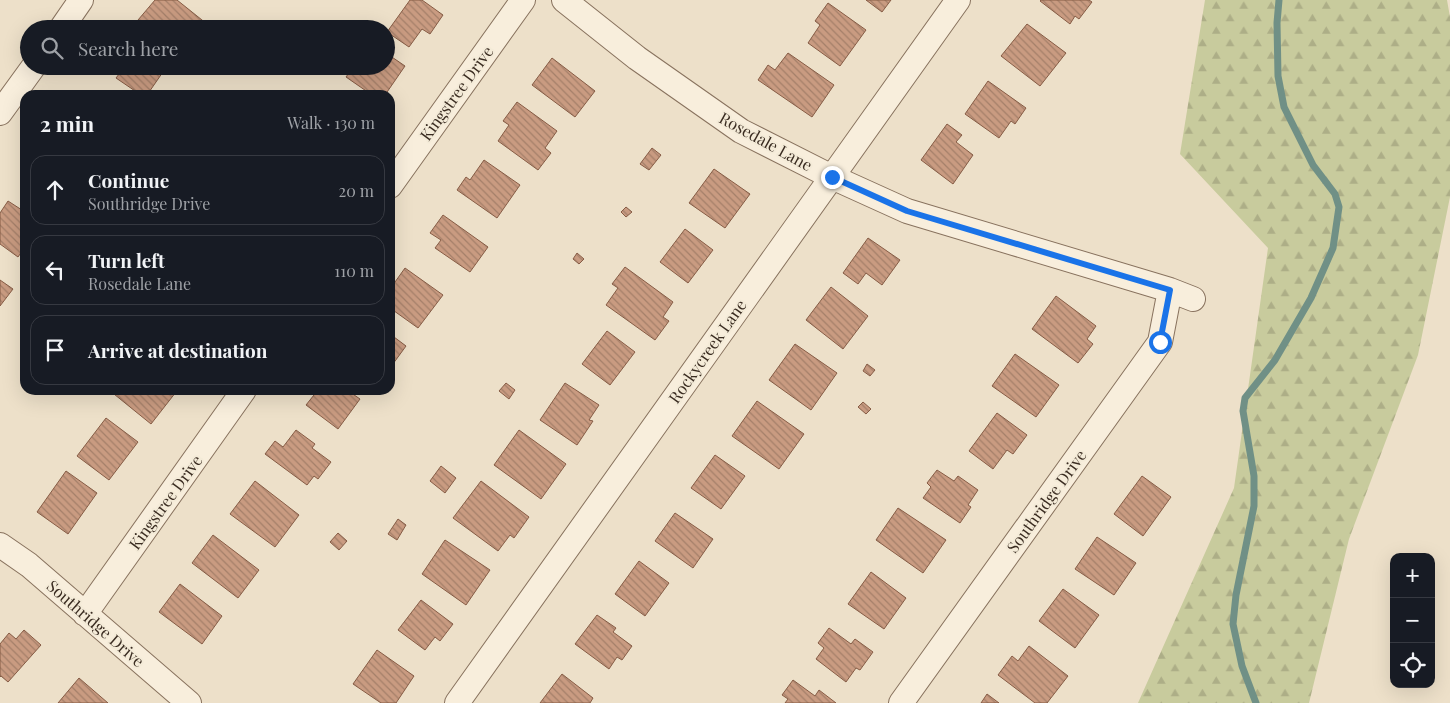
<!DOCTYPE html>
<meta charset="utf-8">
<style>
body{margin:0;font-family:"Playfair Display",serif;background:#242831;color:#f1f3f6}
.controls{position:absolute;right:15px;bottom:15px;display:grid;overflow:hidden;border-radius:10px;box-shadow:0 5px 20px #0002}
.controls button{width:45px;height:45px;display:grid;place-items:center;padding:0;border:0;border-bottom:1px solid #363941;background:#171b24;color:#f1f3f6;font:25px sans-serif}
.stop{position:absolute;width:15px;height:15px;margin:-11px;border:4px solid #1a73e8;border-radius:50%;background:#fff}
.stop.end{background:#1a73e8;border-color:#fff;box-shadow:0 1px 5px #0008}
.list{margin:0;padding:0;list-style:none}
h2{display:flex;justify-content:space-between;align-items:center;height:65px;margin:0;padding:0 20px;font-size:21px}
h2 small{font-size:16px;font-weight:400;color:#9ea1a6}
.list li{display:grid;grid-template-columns:32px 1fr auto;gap:15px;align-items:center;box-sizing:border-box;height:70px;margin:0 10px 10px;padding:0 10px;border:1px solid #363941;border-radius:15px}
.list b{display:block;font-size:19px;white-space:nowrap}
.list p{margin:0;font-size:16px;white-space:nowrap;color:#9ea1a6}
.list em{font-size:16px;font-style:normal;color:#9ea1a6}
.icon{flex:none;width:28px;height:28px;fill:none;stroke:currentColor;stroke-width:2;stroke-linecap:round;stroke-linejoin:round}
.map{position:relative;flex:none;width:1450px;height:703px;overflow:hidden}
.search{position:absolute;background:#171b24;box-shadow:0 5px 20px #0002;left:20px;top:20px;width:375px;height:55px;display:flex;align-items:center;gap:12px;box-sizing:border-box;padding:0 18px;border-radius:28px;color:#9ea1a6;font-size:19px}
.panel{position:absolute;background:#171b24;box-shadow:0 5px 20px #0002;left:20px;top:90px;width:375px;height:305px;border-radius:15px}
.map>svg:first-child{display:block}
.forest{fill:url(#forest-firs)}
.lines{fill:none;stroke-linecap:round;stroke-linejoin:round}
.stream{stroke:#709086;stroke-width:7}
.building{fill:url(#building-back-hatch);stroke:#865c45}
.minor-casing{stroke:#88725e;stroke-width:26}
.minor{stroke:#f8eedc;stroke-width:24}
.route{stroke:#1a73e8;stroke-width:6}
.labels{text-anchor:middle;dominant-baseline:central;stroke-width:4;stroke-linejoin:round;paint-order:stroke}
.street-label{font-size:16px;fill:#3a2c21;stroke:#f4ebd8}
</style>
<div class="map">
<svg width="1450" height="703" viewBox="0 0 1450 703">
<defs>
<pattern id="forest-firs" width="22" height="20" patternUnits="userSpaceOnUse" patternTransform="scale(1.25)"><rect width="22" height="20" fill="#c8cb9d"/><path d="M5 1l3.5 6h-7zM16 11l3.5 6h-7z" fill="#adae87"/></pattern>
<pattern id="building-back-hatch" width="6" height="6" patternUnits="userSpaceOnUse" patternTransform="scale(1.25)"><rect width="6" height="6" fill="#c99b81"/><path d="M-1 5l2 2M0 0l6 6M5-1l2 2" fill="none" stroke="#a47f69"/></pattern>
</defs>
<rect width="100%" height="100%" fill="#ede0c9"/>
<!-- forest -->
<path class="forest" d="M1205,0H1447L1450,17V197L1418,355L1349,539L1309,703H1138L1234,488L1268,248L1180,154Z"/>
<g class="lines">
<!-- stream -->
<path class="stream" d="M1256,703L1242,666L1233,624L1236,595L1254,506V476L1243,411L1245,398L1275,360L1311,298L1333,248L1339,207L1335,194L1313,165L1284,107L1278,76L1277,23L1279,0"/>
</g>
<!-- building -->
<path class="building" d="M155,0H177L207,24L203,29H148L138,20Z
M410,0H422L443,15L430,34L422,29L409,47L387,32Z
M866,0H891L882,12Z
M1041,0H1089L1092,2L1079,19L1075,16L1070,24L1040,1Z
M828,3L866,30L840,66L808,43L820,25L815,21Z
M1027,24L1066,53L1040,86L1001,56Z
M386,53L405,66L385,95H372L346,77L354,66H386Z
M788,53L834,85L812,117L758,80L768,65L775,70Z
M552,58L595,91L575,117L532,85Z
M119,66H162L165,69L147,95H141L116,78L123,69Z
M988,81L1026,108L1015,124L1011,121L999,138L965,114Z
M517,102L557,131L545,148L551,153L538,170L498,141L509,125L503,121Z
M947,124L962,135L956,142L973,155L953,184L921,160Z
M652,148L661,155L649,170L640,164Z
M484,160L520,185L497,218L457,190L466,177L470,180Z
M714,169L750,194L725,228L689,203Z
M8,201L25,212V247L18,257L0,244V213Z
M626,207L632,212L626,217L621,212Z
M443,215L488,247L470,272L435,248L441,240L430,233Z
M685,229L713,250L688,283L660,262Z
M868,238L900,260L882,285L866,273L858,284L843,273Z
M577,253L584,259L579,264L573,259Z
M625,267L673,302L663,317L669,321L655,340L606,305L618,288L612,284Z
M405,268L443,295L418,328L390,308V289Z
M0,280L13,289L0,306Z
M831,287L868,316L843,349L806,320Z
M1056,296L1096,326L1087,339L1093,344L1078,363L1032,329Z
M607,331L635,352L610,385L582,364Z
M390,334L406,346L390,368Z
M795,344L837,373L811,410L769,380Z
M1015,354L1059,385L1036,417L992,386Z
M867,364L875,370L870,376L863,371Z
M506,383L515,390L509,399L499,391Z
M565,383L599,405L589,420L593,421L577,445L540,420Z
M109,390H174L176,392L151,424Z
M318,390H347L360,399L338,429L306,405Z
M757,401L804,434L779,469L732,436Z
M863,402L871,409L866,414L858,407Z
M997,413L1027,435L1013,454L1007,450L993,469L969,451Z
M106,418L138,442L109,480L77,456Z
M296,430L315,444L312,448L331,462L318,479L314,476L307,485L265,454L275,441L283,447Z
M519,430L566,464L541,499L494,465Z
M715,455L745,476L721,509L691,488Z
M441,466L456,478L445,493L430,481Z
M937,470L954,481L958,476L978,490L968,505L971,507L960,523L923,498L931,487L927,483Z
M66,471L97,493L68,534L37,512Z
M1142,476L1171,497L1143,536L1114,514Z
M255,481L299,515L275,547L230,514Z
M481,481L529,517L514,538L510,535L498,551L453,518Z
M898,508L946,540L923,573L876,540Z
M675,513L713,539L693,568L655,541Z
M398,519L406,525L397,540L388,534Z
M338,533L347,541L339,550L330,542Z
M213,535L259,570L238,598L192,563Z
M1097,537L1136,563L1114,595L1075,569Z
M445,540L490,570L466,605L422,574Z
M639,561L669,583L645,616L615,594Z
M871,572L906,598L884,629L848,604Z
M180,584L222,616L202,644L159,612Z
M1063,589L1099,615L1075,648L1039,621Z
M421,600L453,624L440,641L435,637L425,650L398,630Z
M597,615L616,628L613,632L632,646L622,660L617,657L609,669L575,644Z
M829,628L851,644L855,639L873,652L860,670L856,668L846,682L816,659L824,648L818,643Z
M24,630L41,645L8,682L1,676L0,677V644L9,633L16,639Z
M1029,646L1068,676L1047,703H1035L998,675L1012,656L1018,661Z
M377,650L414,676L396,703H381L353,684Z
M562,674L593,698L590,703H540Z
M79,678L108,703H58Z
M793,680L815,696L819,690L836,703H785L788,699L782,695Z
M987,694L999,703H981Z"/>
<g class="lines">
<!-- minor casing -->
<g class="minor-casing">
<path id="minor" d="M564,0L637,58L741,131L832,177L907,211L1170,290L1193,299
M61,29L81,0
M0,113L34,66
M390,186L523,0
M0,545L29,565L189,703
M85,614L244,390
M457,703L958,0
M901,703L1160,342L1170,290"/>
</g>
<!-- minor -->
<use href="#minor" class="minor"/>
</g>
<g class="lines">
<!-- route -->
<path class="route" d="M832,177L907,211L1170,290L1160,342"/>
</g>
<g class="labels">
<!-- street labels -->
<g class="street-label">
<text transform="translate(456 93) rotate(-54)">Kingstree Drive</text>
<text transform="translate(766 141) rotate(29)">Rosedale Lane</text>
<text transform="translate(707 351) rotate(-55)">Rockycreek Lane</text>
<text transform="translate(1046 501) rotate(-54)">Southridge Drive</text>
<text transform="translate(165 502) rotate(-54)">Kingstree Drive</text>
<text transform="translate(96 623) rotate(41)">Southridge Drive</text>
</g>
</g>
</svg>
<div class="controls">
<button>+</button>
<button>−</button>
<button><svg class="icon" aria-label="locate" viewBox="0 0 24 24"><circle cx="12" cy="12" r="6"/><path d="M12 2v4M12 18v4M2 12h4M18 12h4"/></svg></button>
</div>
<div class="stop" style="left:1160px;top:342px"></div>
<div class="stop end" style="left:832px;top:177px"></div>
<div class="search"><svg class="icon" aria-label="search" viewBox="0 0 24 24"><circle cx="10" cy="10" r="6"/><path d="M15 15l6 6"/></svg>Search here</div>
<section class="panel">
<h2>2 min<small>Walk · 130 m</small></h2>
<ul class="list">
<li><svg class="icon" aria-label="ahead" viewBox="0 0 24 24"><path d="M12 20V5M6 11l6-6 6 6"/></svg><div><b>Continue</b><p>Southridge Drive</p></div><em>20 m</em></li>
<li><svg class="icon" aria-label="left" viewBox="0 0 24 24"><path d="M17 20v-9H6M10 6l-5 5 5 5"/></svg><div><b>Turn left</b><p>Rosedale Lane</p></div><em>110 m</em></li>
<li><svg class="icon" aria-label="arrive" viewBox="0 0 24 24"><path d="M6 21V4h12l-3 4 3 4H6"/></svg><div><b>Arrive at destination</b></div></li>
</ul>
</section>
</div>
